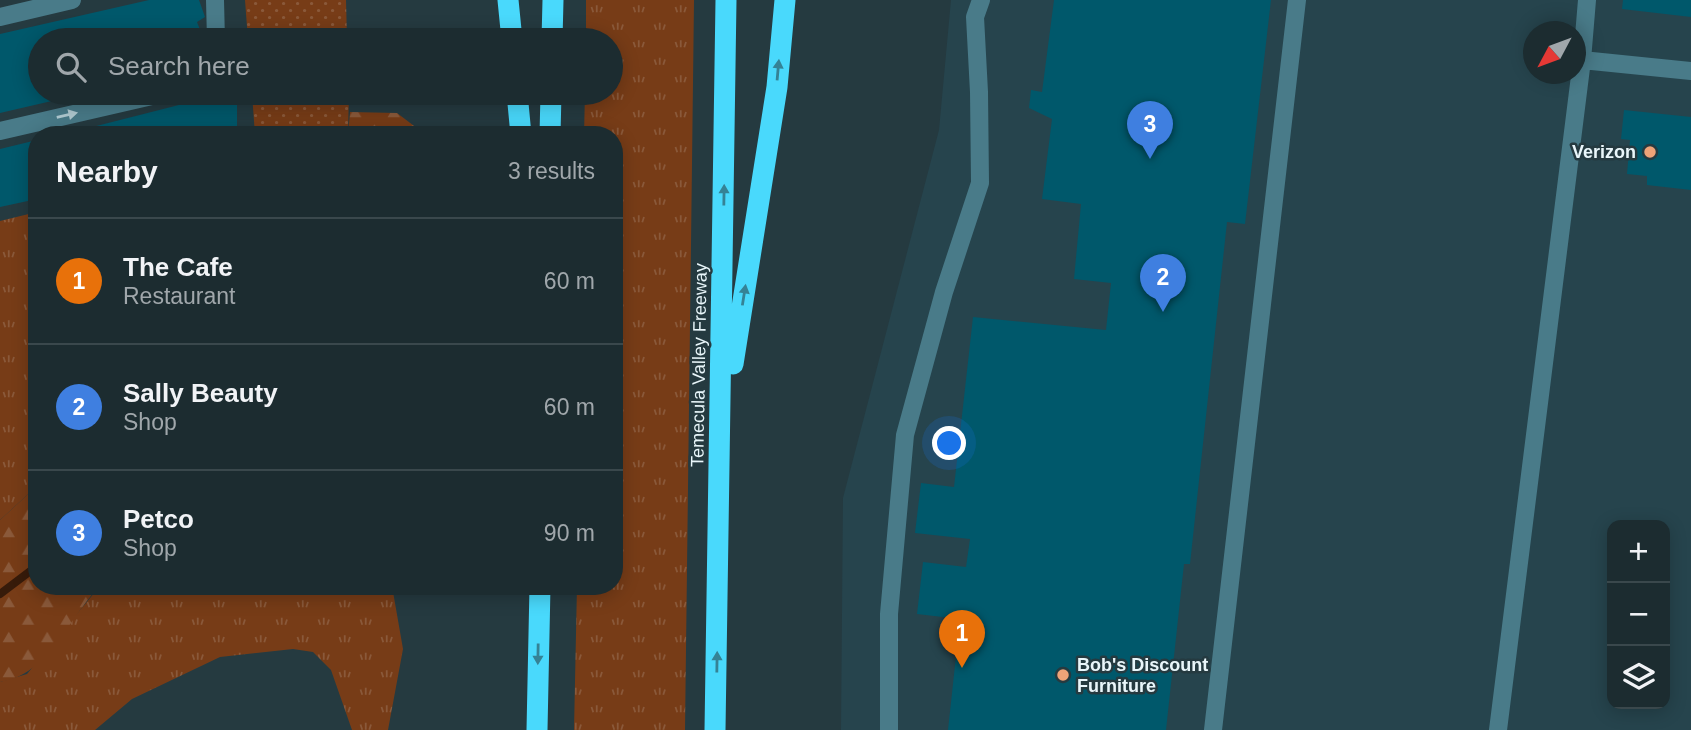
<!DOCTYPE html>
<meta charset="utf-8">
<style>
body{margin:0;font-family:Helvetica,sans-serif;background:#253438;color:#f1f3f6}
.controls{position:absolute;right:21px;bottom:21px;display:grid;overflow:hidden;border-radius:14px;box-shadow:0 4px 18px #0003}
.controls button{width:63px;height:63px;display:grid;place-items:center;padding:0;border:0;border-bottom:2px solid #3a484c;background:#1c2c30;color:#f1f3f6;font:35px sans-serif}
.compass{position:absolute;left:1523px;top:21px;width:63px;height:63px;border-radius:50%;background:#1c2c30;box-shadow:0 4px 18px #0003;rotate:229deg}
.you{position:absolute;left:950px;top:444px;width:24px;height:24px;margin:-18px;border:5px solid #fff;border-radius:50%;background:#1a73e8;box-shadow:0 0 0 10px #1a73e833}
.badge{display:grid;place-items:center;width:46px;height:46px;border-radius:50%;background:#efa378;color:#fff;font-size:23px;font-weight:700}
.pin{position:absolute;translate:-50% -58px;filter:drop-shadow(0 2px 4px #0008)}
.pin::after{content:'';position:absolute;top:37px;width:24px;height:21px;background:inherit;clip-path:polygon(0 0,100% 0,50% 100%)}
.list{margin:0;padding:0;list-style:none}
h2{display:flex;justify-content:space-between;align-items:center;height:91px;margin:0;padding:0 28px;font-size:30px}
h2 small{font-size:23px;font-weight:400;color:#a0a7ab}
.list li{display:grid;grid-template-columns:46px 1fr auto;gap:21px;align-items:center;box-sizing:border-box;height:126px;padding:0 28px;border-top:2px solid #3a484c}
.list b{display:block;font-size:26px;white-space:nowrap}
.list p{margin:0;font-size:23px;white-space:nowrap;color:#a0a7ab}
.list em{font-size:23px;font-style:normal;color:#a0a7ab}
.icon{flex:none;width:38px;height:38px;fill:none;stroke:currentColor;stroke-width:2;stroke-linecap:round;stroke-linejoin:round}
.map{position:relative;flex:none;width:1691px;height:730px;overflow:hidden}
.search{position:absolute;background:#1c2c30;box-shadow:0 4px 18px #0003;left:28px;top:28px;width:595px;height:77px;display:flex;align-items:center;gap:18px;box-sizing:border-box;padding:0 24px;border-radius:38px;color:#a0a7ab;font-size:26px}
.panel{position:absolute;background:#1c2c30;box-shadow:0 4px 18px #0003;left:28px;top:126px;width:595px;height:469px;border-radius:28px}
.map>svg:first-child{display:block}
.built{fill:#26444d;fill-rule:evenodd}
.grass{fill:url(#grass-tufts)}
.forest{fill:url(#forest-firs)}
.garden{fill:url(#garden-dots)}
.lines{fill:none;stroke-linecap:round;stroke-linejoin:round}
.stream{stroke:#371b0a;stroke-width:8}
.building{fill:#00586b}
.minor{stroke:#497b89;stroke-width:18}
.highway{stroke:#49d9fc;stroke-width:21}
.oneway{fill:#358295}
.oneway2{fill:#b1cbd2}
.poi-dot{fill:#efa378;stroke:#253a40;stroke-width:2.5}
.labels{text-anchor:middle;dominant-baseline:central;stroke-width:5;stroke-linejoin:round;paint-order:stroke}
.poi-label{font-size:18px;font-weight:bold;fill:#e9f6fa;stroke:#253a40;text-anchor:end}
.street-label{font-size:18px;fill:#e9f6fa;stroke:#253a40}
</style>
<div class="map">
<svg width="1691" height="730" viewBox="0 0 1691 730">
<defs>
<pattern id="grass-tufts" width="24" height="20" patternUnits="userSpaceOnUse" patternTransform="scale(1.75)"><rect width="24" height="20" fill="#773c17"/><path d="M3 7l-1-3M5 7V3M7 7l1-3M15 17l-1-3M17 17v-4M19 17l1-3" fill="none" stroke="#8a593a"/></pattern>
<pattern id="forest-firs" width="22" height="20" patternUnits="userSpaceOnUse" patternTransform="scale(1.75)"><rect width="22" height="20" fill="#773c17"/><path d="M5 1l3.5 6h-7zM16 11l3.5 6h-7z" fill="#8a593a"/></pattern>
<pattern id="garden-dots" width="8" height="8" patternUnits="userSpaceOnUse" patternTransform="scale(1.75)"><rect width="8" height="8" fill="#773c17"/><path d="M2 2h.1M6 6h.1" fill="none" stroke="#8a593a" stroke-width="1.8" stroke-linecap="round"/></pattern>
</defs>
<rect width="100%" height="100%" fill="#253a40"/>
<!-- built -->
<path class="built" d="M951,0H1691V730H841L843,498L939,130ZM1534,32H1576V74H1534ZM1612,525H1665V704H1612Z"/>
<!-- grass -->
<path class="grass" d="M586,0H694L685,730H574L577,586H614V135H584L585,93H611V40H586Z
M37,212V486L0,520V221Z
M100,586H392L403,649L388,730H352L331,670L313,652L293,649L220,657L132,699L95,730H0V682L27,674Z"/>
<!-- forest -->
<path class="forest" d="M350,112L397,113L426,135H348Z
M37,486V586H100C68,618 49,675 0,682V520Z"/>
<!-- garden -->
<path class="garden" d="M245,0H346L347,40H248Z
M252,93H349L348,135H255Z"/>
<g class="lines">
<!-- stream -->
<path class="stream" d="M0,594L37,566"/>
</g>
<!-- building -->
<path class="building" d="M149,0H199L205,17L197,22L204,40H40V93L82,94L0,113V34Z
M1054,0H1271L1245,224L1227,222L1190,564H1184L1166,730H948L960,619L917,614L923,562L966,567L970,539L915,533L921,483L954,487L973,317L1106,330L1111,283L1074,279L1081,204L1042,199L1052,119L1029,108L1031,90L1042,92Z
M1623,0H1691V17L1622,9Z
M226,93H237V133L232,135H61Z
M1624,110L1691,117V190L1647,185V176L1627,174L1630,140L1621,139Z
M37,140V199L0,207V149Z"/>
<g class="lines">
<!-- minor -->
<path class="minor" d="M215,0L216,40
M0,17L72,0
M1582,60L1691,71
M0,131L165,93
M889,730V614L905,435L944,292L980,183L979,92L975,17L981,0
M1213,730L1297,0
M1498,730L1582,60L1587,0"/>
<!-- highway -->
<path class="highway" d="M508,0L512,40
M552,40L553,0
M517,93L521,135
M550,135L551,93
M733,364L777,87L785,0
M537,730L540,586
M715,730L726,0"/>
</g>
<!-- one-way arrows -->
<defs><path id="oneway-solid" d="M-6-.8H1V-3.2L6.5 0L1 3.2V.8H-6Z" transform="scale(1.75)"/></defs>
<g class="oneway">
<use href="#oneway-solid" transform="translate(778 70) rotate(-85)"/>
<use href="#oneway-solid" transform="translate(724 195) rotate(-89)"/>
<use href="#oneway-solid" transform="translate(744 295) rotate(-81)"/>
<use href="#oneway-solid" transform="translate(538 654) rotate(91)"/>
<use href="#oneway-solid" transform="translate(717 662) rotate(-89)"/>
</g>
<use class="oneway2" href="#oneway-solid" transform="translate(67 115) rotate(-13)"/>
<!-- markers -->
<g class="poi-dot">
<circle cx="1650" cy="152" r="7"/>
<circle cx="1063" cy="675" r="7"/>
</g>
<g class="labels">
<!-- poi labels -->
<g class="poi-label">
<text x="1636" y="152">Verizon</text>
<text x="1077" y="665" text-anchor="start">Bob's Discount<tspan x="1077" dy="21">Furniture</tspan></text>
</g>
<!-- street labels -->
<g class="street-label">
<text transform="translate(699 365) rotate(-89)">Temecula Valley Freeway</text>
</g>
</g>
</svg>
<div class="controls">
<button>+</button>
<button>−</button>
<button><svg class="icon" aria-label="layers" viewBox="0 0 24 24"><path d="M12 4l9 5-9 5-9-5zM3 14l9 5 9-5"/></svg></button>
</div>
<svg class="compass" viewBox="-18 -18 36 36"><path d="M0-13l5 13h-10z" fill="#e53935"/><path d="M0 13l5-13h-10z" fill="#a0a7ab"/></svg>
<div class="you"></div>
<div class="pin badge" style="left:962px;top:668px;background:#e8710a">1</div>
<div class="pin badge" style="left:1163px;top:312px;background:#3f7fe0">2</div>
<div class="pin badge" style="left:1150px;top:159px;background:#3f7fe0">3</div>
<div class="search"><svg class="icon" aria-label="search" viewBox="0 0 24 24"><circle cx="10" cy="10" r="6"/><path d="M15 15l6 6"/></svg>Search here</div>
<section class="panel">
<h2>Nearby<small>3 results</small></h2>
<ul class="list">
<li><span class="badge" style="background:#e8710a">1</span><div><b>The Cafe</b><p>Restaurant</p></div><em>60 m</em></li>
<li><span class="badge" style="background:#3f7fe0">2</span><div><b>Sally Beauty</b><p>Shop</p></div><em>60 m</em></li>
<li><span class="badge" style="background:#3f7fe0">3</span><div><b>Petco</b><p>Shop</p></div><em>90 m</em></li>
</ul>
</section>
</div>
